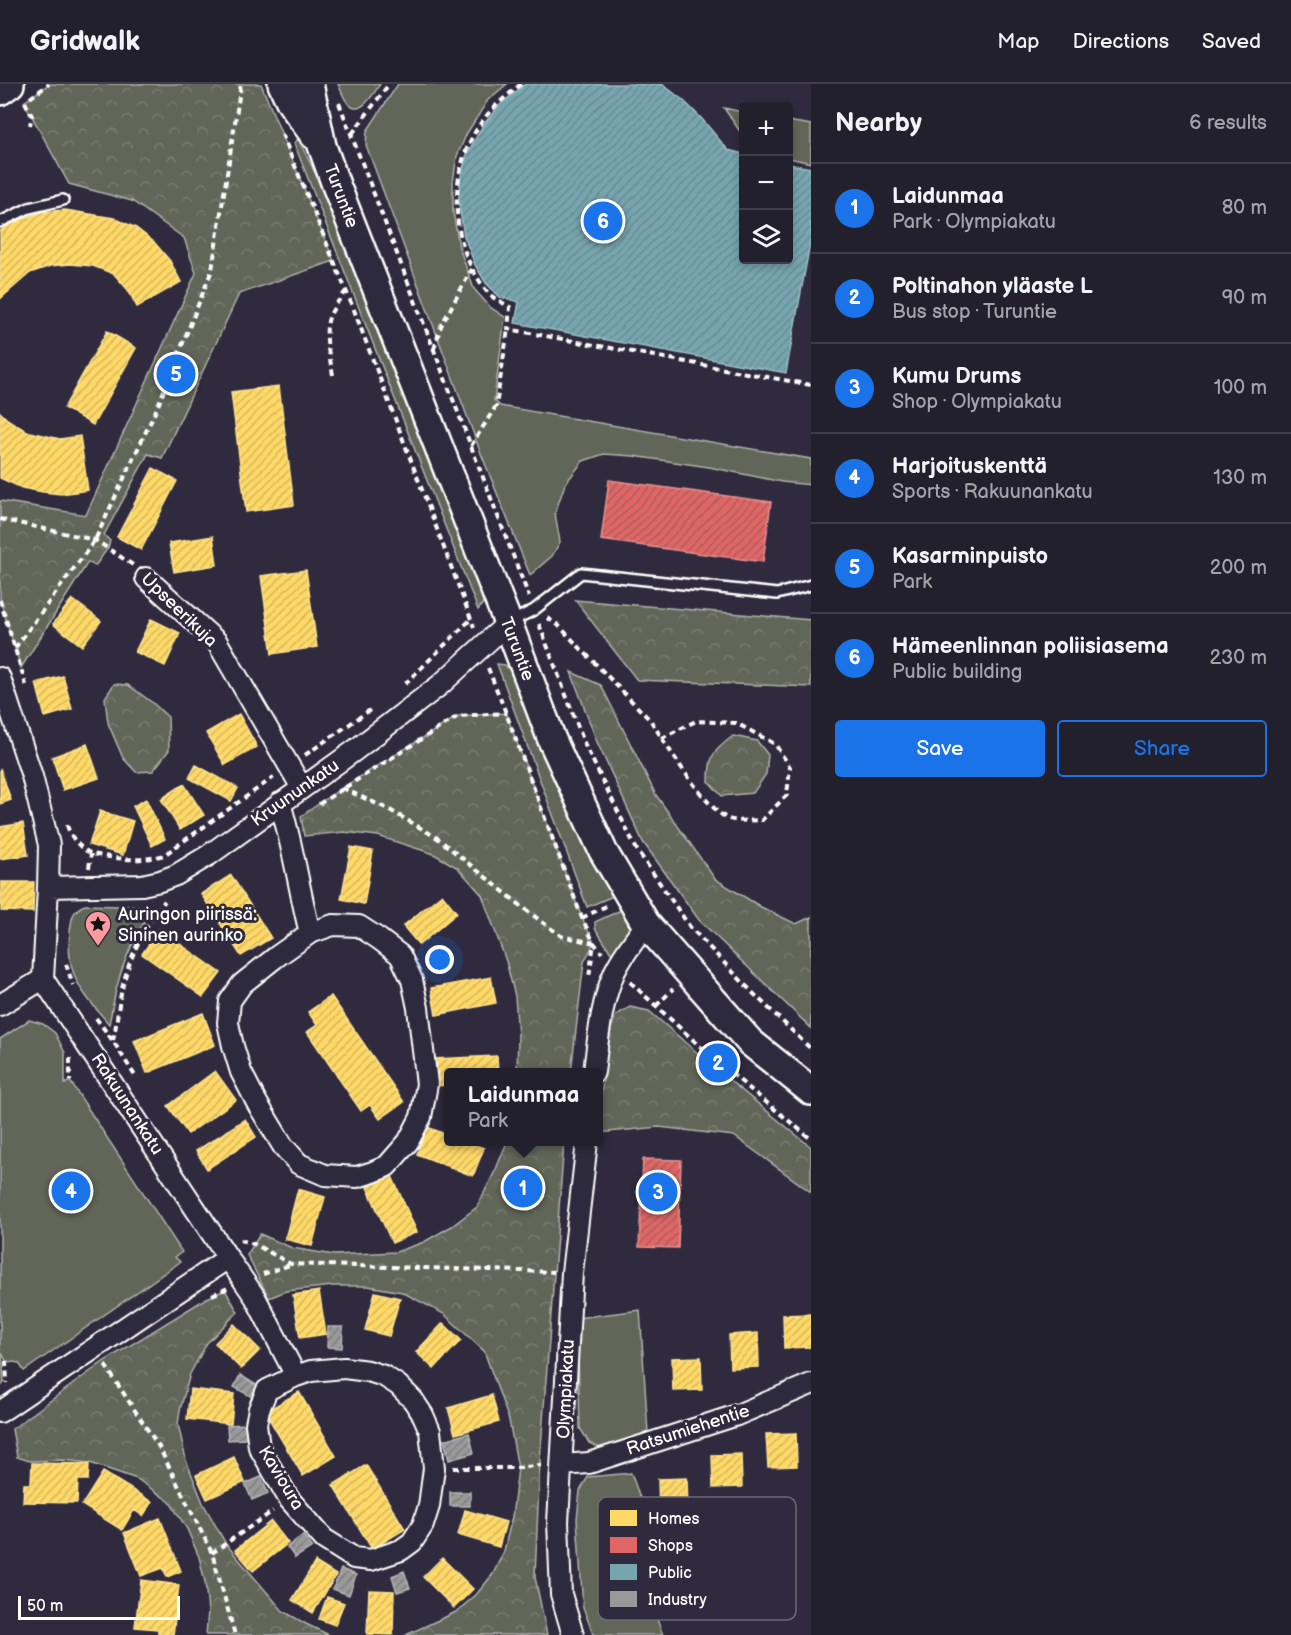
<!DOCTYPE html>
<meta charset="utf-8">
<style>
body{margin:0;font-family:"Balsamiq Sans",sans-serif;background:#2b2836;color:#f1f3f6}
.controls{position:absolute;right:18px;top:18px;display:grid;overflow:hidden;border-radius:6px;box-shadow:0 3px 9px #0003}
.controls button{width:54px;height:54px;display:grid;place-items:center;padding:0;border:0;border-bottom:2px solid #403e4a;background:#23202e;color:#f1f3f6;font:30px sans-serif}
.scale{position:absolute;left:18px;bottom:15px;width:162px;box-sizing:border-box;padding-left:6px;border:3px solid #fff;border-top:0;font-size:16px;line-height:21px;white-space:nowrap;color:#fff;-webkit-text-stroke:4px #2f2a3d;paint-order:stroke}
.you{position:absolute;left:440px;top:876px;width:21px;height:21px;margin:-15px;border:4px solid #fff;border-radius:50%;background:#1a73e8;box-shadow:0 0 0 9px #1a73e833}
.badge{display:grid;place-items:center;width:39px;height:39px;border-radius:50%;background:#1a73e8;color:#fff;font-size:20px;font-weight:700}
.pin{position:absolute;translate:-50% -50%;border:3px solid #fff;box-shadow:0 2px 6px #0006}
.popup{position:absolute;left:444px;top:984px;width:159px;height:78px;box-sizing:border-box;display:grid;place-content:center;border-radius:6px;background:#23202e;filter:drop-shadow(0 2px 4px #0005);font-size:20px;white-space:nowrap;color:#a3a3aa}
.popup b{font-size:22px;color:#f1f3f6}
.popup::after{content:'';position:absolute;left:50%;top:100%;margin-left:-12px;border:12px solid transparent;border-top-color:#23202e}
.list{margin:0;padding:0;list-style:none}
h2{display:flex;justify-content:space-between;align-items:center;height:78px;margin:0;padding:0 24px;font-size:26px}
h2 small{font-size:20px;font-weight:400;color:#a3a3aa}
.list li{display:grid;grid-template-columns:39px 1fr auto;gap:18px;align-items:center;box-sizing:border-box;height:90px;padding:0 24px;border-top:2px solid #403e4a}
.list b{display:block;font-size:22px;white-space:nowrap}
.list p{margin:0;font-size:20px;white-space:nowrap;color:#a3a3aa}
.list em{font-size:20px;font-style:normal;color:#a3a3aa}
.actions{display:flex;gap:12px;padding:18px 24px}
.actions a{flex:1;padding:14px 0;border:2px solid #1a73e8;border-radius:6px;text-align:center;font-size:21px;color:#1a73e8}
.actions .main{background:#1a73e8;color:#fff}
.icon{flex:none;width:33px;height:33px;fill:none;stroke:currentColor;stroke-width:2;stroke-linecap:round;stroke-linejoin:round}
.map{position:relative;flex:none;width:811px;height:1551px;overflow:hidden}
header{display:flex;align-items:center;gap:36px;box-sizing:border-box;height:84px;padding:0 30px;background:#23202e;border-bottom:2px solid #403e4a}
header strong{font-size:28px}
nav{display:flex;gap:33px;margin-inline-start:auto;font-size:21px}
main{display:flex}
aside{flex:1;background:#23202e}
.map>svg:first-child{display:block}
.grass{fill:#626658;stroke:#b0b2ac;stroke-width:1.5}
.forest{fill:url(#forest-crowns);stroke:#b0b2ac;stroke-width:1.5}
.homes{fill:url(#homes-hatch);stroke:#ffe494;stroke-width:1.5}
.shops{fill:url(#shops-hatch);stroke:#e99494;stroke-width:1.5}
.public{fill:url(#public-hatch);stroke:#9fc0c7;stroke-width:1.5}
.industry{fill:url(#industry-hatch);stroke:#b8b8b8;stroke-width:1.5}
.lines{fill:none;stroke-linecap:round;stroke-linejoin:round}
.service-casing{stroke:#fff;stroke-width:14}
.minor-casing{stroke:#fff;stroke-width:24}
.secondary-casing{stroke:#fff;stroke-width:32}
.path{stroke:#fff;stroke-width:4;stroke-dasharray:6 4.5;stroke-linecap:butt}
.service{stroke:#2f2a3d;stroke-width:9}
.minor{stroke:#2f2a3d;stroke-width:20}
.secondary{stroke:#2f2a3d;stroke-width:27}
.labels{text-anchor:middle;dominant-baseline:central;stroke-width:6;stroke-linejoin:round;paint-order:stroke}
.street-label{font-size:18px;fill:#fff;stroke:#2f2a3d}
.poi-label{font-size:18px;fill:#fff;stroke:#2f2a3d;text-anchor:start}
.key{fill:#2f2a3d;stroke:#6d6a77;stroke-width:1.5}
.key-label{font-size:16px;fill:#fff}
</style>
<header>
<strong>Gridwalk</strong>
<nav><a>Map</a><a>Directions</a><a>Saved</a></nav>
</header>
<main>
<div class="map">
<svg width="811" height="1551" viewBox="0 0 811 1551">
<defs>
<pattern id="forest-crowns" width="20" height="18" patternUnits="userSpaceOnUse" patternTransform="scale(1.5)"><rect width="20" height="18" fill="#626658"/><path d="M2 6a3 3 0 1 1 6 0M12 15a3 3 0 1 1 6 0" fill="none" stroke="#7a7d71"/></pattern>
<pattern id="homes-hatch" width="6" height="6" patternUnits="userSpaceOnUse" patternTransform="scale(1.5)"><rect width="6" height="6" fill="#ffd966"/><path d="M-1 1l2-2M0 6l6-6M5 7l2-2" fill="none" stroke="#d2b660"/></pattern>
<pattern id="shops-hatch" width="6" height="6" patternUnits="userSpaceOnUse" patternTransform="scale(1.5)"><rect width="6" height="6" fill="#e06666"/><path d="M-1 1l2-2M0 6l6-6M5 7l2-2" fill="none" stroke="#ac5d5d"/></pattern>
<pattern id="public-hatch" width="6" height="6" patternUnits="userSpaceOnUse" patternTransform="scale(1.5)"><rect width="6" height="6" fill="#76a5af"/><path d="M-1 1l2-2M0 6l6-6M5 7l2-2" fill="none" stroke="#698a91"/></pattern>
<pattern id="industry-hatch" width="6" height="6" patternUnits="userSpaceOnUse" patternTransform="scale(1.5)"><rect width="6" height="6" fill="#999"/><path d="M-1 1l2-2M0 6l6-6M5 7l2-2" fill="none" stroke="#7e7e7e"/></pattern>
</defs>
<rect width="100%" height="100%" fill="#2f2a3d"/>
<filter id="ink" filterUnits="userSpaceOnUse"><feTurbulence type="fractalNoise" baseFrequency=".0167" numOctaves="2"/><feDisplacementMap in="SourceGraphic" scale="12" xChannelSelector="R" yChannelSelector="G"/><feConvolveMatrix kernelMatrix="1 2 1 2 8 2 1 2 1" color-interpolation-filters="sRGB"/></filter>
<g filter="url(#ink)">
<!-- grass -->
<path class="grass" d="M338,0H380C374,9 359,36 347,18C343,13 341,6 338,0Z
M398,0H507L488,16L467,49L457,72L453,98V127L459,163L474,205L491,224L505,233L494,316L500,322L811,375V401L782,398L709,383L633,372L604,370L583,377L565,400L555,429L560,458L552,472L530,491L480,367L366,61L367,47Z
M724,24L743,28V52Z
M788,37L811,41V79L789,74Z
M298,55L342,142L483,513V519L478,526L294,59Z
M497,580L505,581L512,588L559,707L613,812L587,823Z
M85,821L154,823C138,847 125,871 118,899C114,912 112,927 109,940C82,908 65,892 70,847C72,834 72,826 85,821Z
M621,826C635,847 627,852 619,873L613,872L595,844V838Z
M29,936L43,940L55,949L65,969V1000L70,997L182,1168L175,1173L180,1178L24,1287L19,1279L6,1277L2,1269L4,1299L0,1303V955Z
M640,1226L648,1349L600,1364L589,1359L580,1344L577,1234Z
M631,1389L676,1513L652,1522L663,1551H594L583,1524L577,1435L580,1407L588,1393Z"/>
<!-- forest -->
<path class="forest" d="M49,0H261L334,177L239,210L162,374L148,370L104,451L110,457L108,464L95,482L88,478L21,584L0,516V417L86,431L196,189L184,154L132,117L69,100L24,18Z
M575,516L811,536V603L637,596Z
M571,588L601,601L656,711L715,795L761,823L796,840L811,833V944L699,836L643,758L597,658Z
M114,600L128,601L153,619L168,633L169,666L153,687L136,688L123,674L108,639L105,614Z
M506,629L582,834L594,859L584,878L571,988H517L518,952L515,912L506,877L482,811L458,784L434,770L378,752L344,748L304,752L301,732L342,704L458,632Z
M733,652L757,657L768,671L766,690L753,709L722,712L709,698C709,672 712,668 733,652Z
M630,923L649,927L723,991L811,1063V1108L734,1052L659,1043L598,1049V1030L611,945L616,931Z
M507,1058H564L540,1376L535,1493L547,1551H406L456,1528L476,1511L493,1490L504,1467L512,1433L518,1384L509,1336L484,1267L444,1230L402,1208L368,1202H333L286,1207L269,1214L247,1171L260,1150L292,1164L334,1171L396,1168L424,1158L452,1142L477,1123L496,1085Z
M225,1206L238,1228L207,1259L190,1290L180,1326L178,1340L186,1376L203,1419L226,1460L241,1478L283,1527L306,1540L329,1551H206L208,1527L205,1498L199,1473L187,1445L170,1418L137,1395L90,1379L63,1376L30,1377L17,1373L12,1345L103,1278L207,1214Z"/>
<!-- homes -->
<path class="homes" d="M65,126L114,134L136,144L154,158L170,177L181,198L137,223L128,206L114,190L93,182L70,180L50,182L30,189L0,215V147L17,137L40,128Z
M107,247L136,264L93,341L64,324Z
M279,302L294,421L246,428L231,308Z
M0,328L7,335L26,347L60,355L80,352L88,406L61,410L43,408L22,404L0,394Z
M153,384L177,397L141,466L117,453Z
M213,452L217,481L174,488L169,459Z
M306,486L317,563L272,570L261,492Z
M72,515L101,537L82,562L53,540Z
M151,535L180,549L165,582L135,568Z
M63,592L72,625L45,633L36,599Z
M239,630L257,663L225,681L206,649Z
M87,660L99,694L63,706L52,673Z
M196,681L238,704L231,717L189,694Z
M0,684L11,716L0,720Z
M184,700L204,731L180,746L161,715Z
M146,715L165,755L152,762L133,722Z
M100,727L133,737L123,771L89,761Z
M23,739L28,771L0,775V743Z
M351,763L373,767L364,820L341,815Z
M231,791L271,854L241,872L201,810Z
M1,798H34L33,828L1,827Z
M442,810L457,829L419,861L403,842Z
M159,845L221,889L203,913L142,870Z
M491,893L496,919L436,931L431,904Z
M331,912L404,1018L380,1035L370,1021L361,1027L307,948L317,941L308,928Z
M203,929L215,961L147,989L134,957Z
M497,972L498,988H448V1001L434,1002L433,975Z
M215,987L236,1016L188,1050L168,1022Z
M245,1035L256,1053L207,1085L196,1067Z
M427,1043L448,1051V1058H466L484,1064L473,1092L417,1070Z
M391,1090L417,1148L392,1159L366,1101Z
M298,1105L325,1113L312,1162L285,1155Z
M319,1207L326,1250L300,1254L293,1211Z
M375,1208L400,1214L389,1252L365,1246Z
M811,1230V1263L784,1264L783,1231Z
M443,1239L461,1256L434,1285L416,1268Z
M234,1240L260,1266L241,1285L215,1259Z
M758,1249L759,1283L730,1284L729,1251Z
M701,1273L702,1306L673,1307L672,1274Z
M190,1305L234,1310L231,1340L187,1335Z
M299,1308L336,1372L303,1392L265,1328Z
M492,1311L499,1338L455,1350L448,1324Z
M796,1349L797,1382L768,1383L766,1350Z
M741,1370L742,1403L713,1404L712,1371Z
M234,1373L245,1398L207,1415L196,1391Z
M32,1379L89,1380L88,1396H78L77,1419L23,1418L24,1400H31Z
M366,1381L405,1445L372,1465L333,1401Z
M103,1388L152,1418L143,1432L134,1426L122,1446L82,1421Z
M687,1394L688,1427L659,1428L658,1395Z
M465,1426L506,1438L499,1463L458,1451Z
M160,1434L181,1487L167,1493L163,1484L141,1492L124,1449Z
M271,1437L288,1459L253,1487L235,1466Z
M442,1474L473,1505L454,1524L423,1493Z
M315,1478L336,1491L313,1529L292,1516Z
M141,1496L179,1501L173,1551H158V1545L135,1543Z
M369,1506L394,1507L393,1551L367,1550Z
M327,1513L344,1519L335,1541L319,1535Z"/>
<!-- shops -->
<path class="shops" d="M609,396L771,418L763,478L601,456Z
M643,1075L681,1076L678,1164L639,1163Z"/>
<!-- public -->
<path class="public" d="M525,0H662L683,16L702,35L728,66L744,70V176H788V80L811,84V154L786,289L515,239L519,218L500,213L486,199L475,181L464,152L459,121V107L461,92L467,70L483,41L500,21Z"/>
<!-- industry -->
<path class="industry" d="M328,1243H343L342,1264L327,1263Z
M240,1291L258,1302L252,1313L234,1303Z
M246,1340V1355L228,1356L227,1341Z
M469,1349L474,1369L449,1376L444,1356Z
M261,1393L268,1409L252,1416L245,1400Z
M450,1408H470V1422H450Z
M303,1451L312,1463L295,1474L287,1463Z
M341,1485L356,1491L349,1511L333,1505Z
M404,1487L410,1504L397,1508L392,1492Z"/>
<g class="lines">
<!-- service casing -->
<g class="service-casing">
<path id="service" d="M0,138L29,124L63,116
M510,538L534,526L581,489L777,510L811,501"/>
</g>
<!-- minor casing -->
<g class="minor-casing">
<path id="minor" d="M146,494L217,558L302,704
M0,594L32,692L49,761L48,803L43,895L228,1174L0,1328
M280,719C293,761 299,806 310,849L333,841L359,842L379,855L400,871L412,896L418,924L427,1000L421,1033L408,1058L387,1082L373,1088L357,1093L325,1091L299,1080L283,1062L257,1019L241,988L233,962L228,939L230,917L242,900L276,873L310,849
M48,803L142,801L160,797L176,791L209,771L354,667L440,601L508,539
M0,921L43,895
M594,988C598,955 601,918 615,887C623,870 636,855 646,840
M228,1174L255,1213L296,1292L267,1306L259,1325L256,1340L259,1363L289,1415L324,1455L354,1474L371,1476L401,1466L412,1458L423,1441L429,1422L434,1384L430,1347L423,1331L413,1316L398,1301L384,1292L368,1287L344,1284L311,1287L296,1292
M562,1381L589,1379L737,1331L811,1300
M573,1551L561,1510L558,1438L572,1189L587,1058"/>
</g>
<!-- secondary casing -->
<g class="secondary-casing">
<path id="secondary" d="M282,0L291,19L314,51
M309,0L322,62L336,101L508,539L552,656L603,767L646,840L750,958L811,1007
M0,7L10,0"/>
</g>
<!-- path -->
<path class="path" d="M521,0C507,12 491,24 481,39C451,80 449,144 474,188C479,196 484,205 490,211C496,216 504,219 510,223L508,245L811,301
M30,14L49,0
M25,18L32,32L30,41
M339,19L529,513
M282,50L354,226L474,543
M352,50L389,0
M434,265L441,242L472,185
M333,291C330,274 324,254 328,237C331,226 339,216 346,207
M471,362L496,322L508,245
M0,435L95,456L133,481
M0,516L26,601
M547,534L557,540L651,637C665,659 707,727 729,735C736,738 754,736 762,736L787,711L790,683L775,660L736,639L696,637L662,654
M539,540L585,661L637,766L690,843L754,910L811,965
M15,564L95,456L157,324L212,186L241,0
M488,584L506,629L582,834L594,859L602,869
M405,600L471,535
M305,671L370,626
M342,704L388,725L436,753L530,829L561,852L594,859L589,893
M319,720L458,632L506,629
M67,741C70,752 79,764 90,769C94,771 99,771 104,772C125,776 144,777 164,771L274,693
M89,784L91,770
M582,834L608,821
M66,880L73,901
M630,898L716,977L811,1055
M656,922L673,905
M96,934L113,957L137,995
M113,956C117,940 118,922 122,905C128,877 146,837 165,817
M70,974V997
M240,1156L254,1160L291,1180L554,1188
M263,1190L290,1181
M212,1211L228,1204
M6,1277L7,1299
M105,1281L159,1363L212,1469L235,1551
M453,1384H518L541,1381
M212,1469L273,1427"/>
<!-- service -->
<use href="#service" class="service"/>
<!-- minor -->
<use href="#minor" class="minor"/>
<!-- secondary -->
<use href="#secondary" class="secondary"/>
</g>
</g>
<!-- icons -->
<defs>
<g id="sight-pin" transform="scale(1.35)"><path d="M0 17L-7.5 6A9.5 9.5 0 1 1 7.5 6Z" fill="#ff9aa2" stroke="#2f2a3d"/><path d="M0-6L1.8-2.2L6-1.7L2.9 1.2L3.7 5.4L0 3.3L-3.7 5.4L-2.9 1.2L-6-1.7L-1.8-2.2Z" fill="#111"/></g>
</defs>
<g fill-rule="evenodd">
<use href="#sight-pin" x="98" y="840"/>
</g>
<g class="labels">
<!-- street labels -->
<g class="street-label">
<text transform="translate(341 112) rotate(69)">Turuntie</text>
<text transform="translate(179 526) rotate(44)">Upseerikuja</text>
<text transform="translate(517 565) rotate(69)">Turuntie</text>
<text transform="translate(295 709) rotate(-35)">Kruununkatu</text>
<text transform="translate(127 1020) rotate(57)">Rakuunankatu</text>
<text transform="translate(566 1305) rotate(-87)">Olympiakatu</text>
<text transform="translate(688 1346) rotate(-18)">Ratsumiehentie</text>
<text transform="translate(281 1394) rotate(59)">Kavioura</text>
</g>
<!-- poi labels -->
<g class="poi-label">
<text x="118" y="830">Auringon piirissä:<tspan x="118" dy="21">Sininen aurinko</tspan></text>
</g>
</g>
<!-- legend -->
<rect x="598" y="1413" width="198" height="123" rx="9" class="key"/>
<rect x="610" y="1426" width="27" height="16" fill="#ffd966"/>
<rect x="610" y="1453" width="27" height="16" fill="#e06666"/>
<rect x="610" y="1480" width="27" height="16" fill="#76a5af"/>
<rect x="610" y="1507" width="27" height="16" fill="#999"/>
<g class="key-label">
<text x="648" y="1440">Homes</text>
<text x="648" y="1467">Shops</text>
<text x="648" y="1494">Public</text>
<text x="648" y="1521">Industry</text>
</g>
</svg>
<div class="controls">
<button>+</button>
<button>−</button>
<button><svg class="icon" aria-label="layers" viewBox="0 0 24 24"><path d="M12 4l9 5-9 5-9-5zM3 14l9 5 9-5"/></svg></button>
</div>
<div class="scale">50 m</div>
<div class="you"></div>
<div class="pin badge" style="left:523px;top:1104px">1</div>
<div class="popup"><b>Laidunmaa</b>Park</div>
<div class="pin badge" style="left:718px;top:979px">2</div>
<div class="pin badge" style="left:658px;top:1108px">3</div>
<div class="pin badge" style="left:71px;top:1107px">4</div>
<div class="pin badge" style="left:176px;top:290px">5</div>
<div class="pin badge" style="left:603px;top:137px">6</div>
</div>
<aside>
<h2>Nearby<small>6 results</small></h2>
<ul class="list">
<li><span class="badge">1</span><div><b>Laidunmaa</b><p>Park · Olympiakatu</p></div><em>80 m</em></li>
<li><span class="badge">2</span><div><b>Poltinahon yläaste L</b><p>Bus stop · Turuntie</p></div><em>90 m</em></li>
<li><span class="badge">3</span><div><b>Kumu Drums</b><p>Shop · Olympiakatu</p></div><em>100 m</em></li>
<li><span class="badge">4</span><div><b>Harjoituskenttä</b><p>Sports · Rakuunankatu</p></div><em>130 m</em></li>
<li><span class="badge">5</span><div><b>Kasarminpuisto</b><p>Park</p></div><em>200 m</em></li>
<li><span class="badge">6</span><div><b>Hämeenlinnan poliisiasema</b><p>Public building</p></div><em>230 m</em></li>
</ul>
<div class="actions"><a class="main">Save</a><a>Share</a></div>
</aside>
</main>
